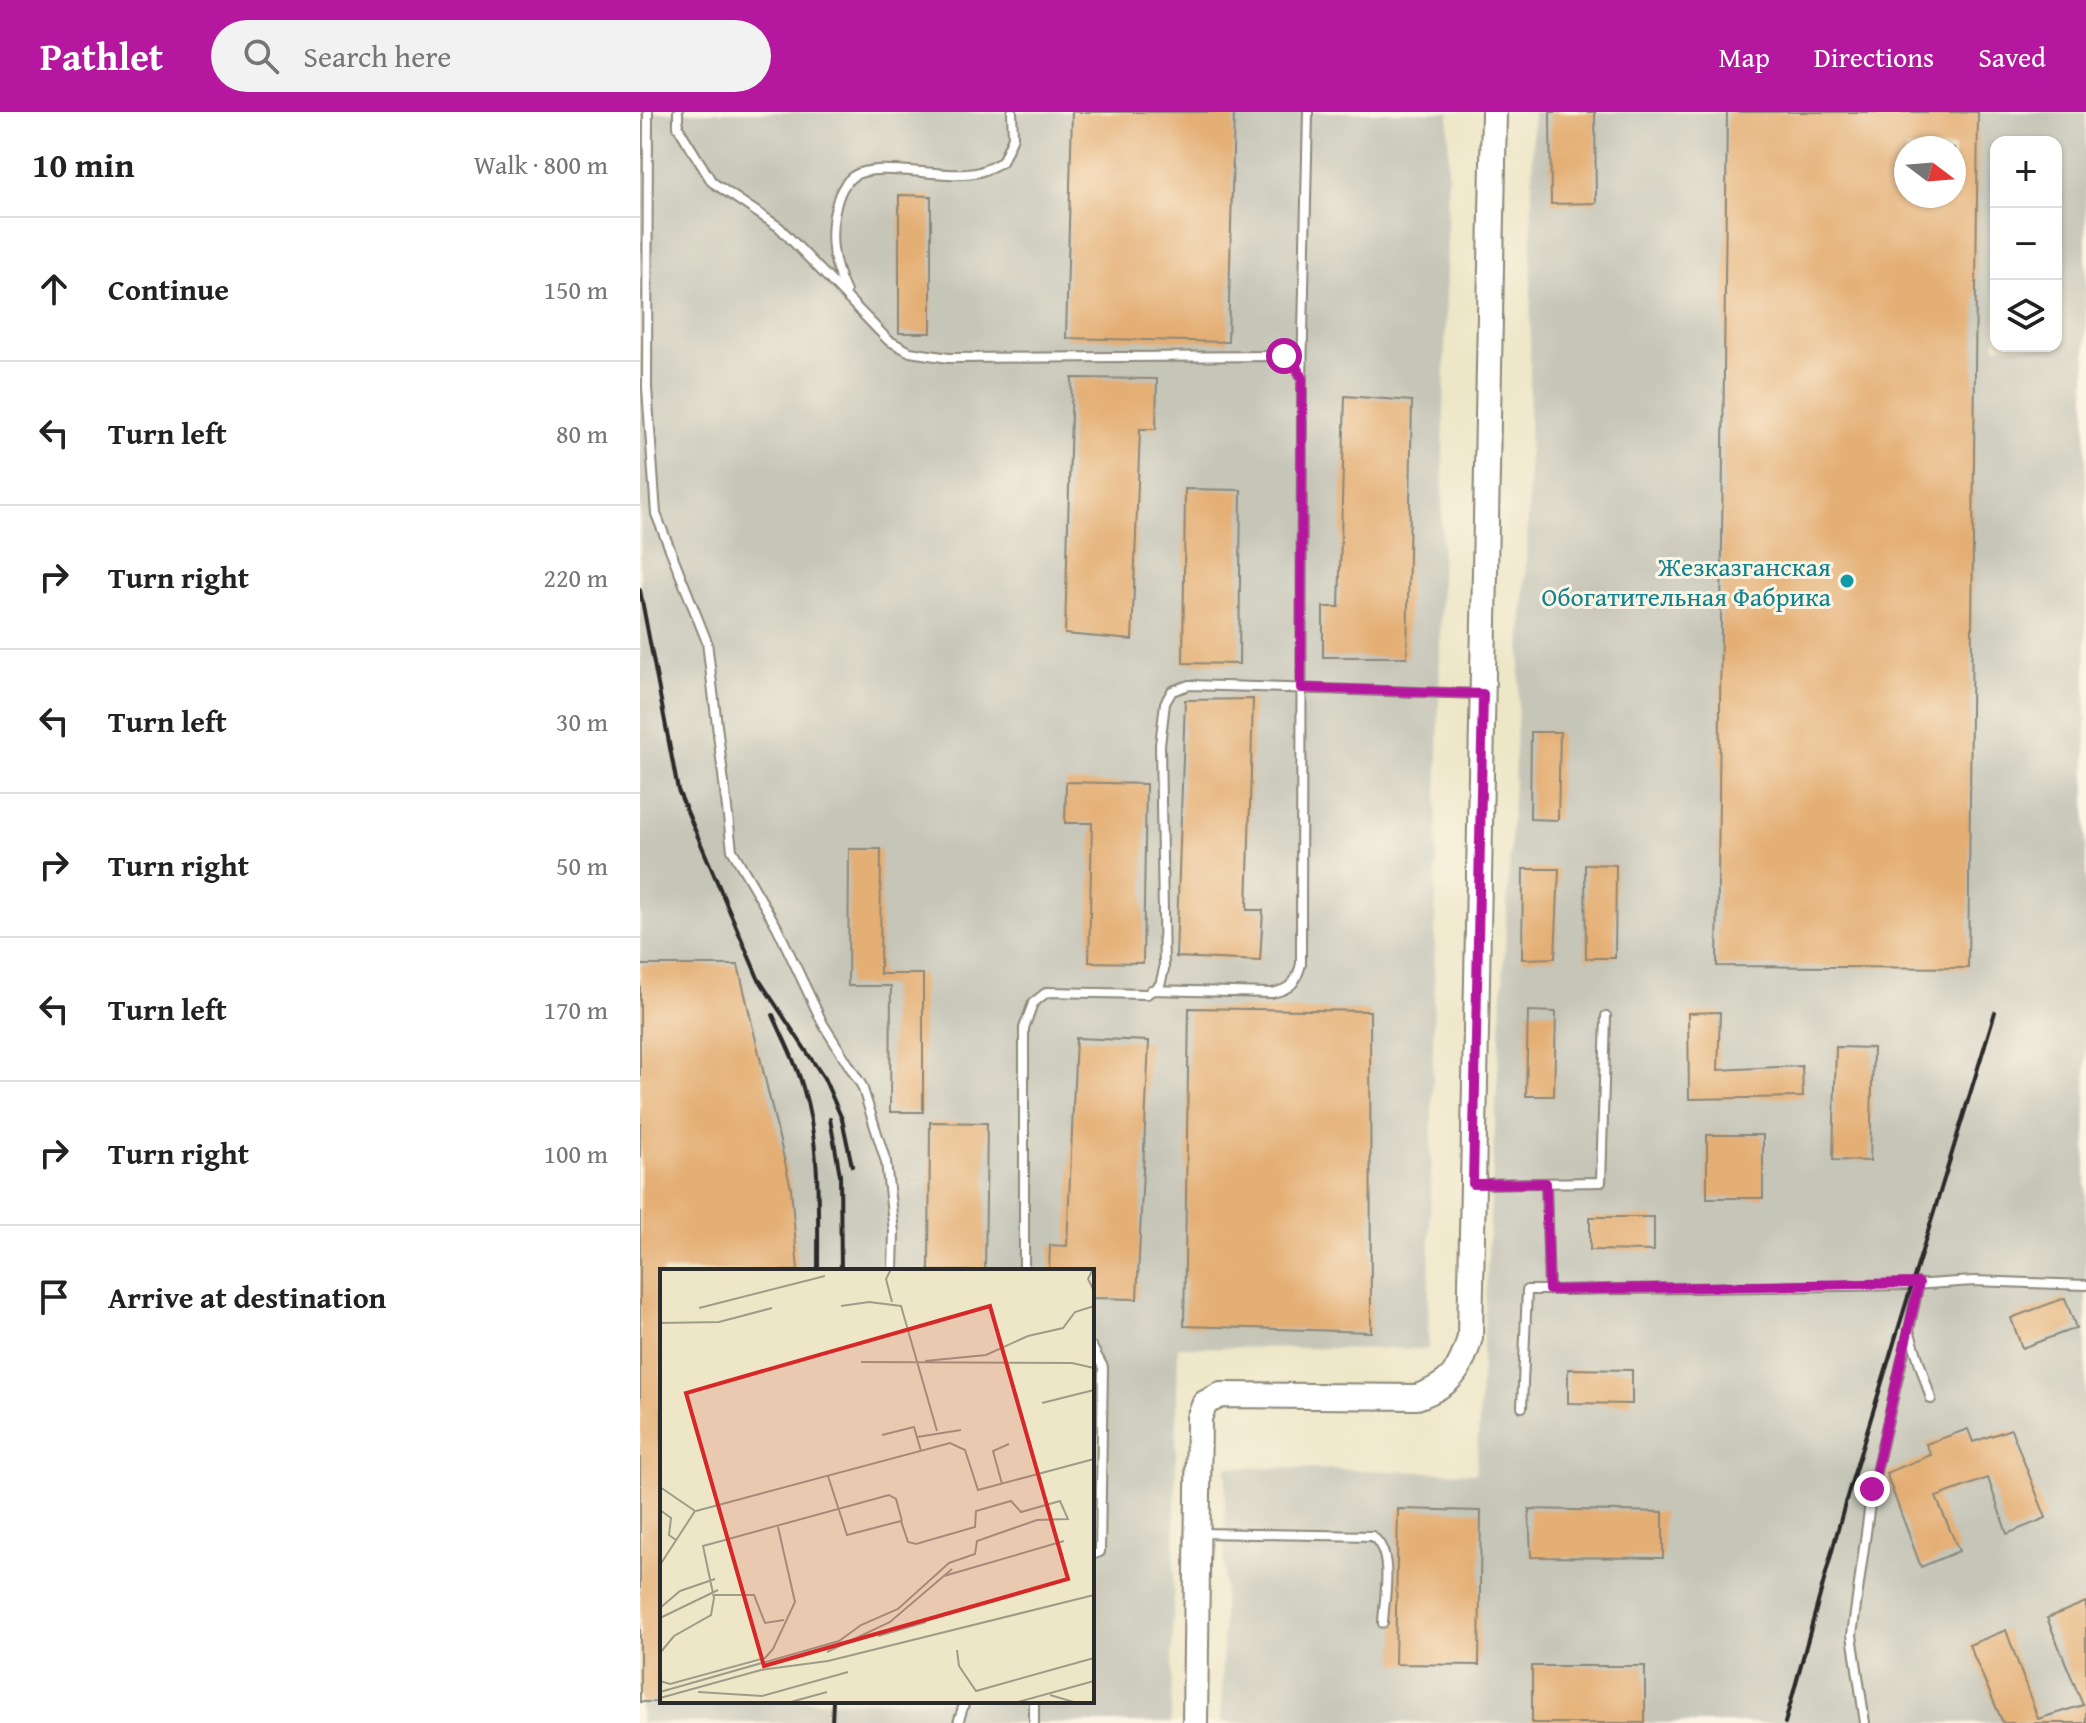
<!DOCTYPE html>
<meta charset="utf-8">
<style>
body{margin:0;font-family:"Gentium Book Plus",serif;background:#f2f2f2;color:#222}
.controls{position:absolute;right:24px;top:24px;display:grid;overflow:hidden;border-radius:16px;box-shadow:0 2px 6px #0004}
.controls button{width:72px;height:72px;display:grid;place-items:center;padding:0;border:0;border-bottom:2px solid #e0e0e0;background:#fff;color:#222;font:40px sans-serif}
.compass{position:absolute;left:1254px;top:24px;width:72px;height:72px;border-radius:50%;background:#fff;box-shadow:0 2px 6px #0004;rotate:106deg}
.stop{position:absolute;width:24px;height:24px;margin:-18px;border:6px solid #b5179e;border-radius:50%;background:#fff}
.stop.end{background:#b5179e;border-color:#fff;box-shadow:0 2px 8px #0008}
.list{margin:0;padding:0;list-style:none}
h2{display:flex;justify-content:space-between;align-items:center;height:104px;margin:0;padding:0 32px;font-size:34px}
h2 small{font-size:26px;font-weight:400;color:#767676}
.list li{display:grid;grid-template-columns:52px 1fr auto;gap:24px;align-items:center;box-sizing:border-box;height:144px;padding:0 32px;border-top:2px solid #e0e0e0}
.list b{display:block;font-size:30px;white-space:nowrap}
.list em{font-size:26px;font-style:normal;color:#767676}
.icon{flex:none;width:44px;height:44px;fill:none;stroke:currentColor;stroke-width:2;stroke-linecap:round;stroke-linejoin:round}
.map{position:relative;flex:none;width:1446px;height:1611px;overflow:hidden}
header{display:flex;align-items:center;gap:48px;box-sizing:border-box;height:112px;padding:0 40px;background:#b5179e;color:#fff}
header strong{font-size:38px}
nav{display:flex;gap:44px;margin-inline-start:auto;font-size:28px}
.search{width:560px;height:72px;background:#f2f2f2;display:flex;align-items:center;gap:20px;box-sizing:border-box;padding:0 28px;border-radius:44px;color:#767676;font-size:30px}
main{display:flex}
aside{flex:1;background:#fff}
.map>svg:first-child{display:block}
.industrial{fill:#c5c5b8;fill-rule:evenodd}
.building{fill:#e4af74;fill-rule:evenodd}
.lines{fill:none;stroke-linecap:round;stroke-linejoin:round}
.lane-casing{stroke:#8c8879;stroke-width:12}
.secondary-casing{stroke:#8c8879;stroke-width:28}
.lane{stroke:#fff;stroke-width:8}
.secondary{stroke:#fff;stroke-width:24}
.rail{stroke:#2b2b2b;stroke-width:4}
.route{stroke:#b5179e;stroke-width:10}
.culture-dot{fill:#0f9aa8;stroke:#fcf5e5;stroke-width:3}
.labels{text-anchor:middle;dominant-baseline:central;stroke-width:6;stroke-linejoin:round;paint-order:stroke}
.culture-label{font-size:26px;fill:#0d838f;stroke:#fcf5e5;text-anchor:end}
.inset-road{fill:none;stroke:#9f9b89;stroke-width:2}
.view{fill:#d62828;fill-opacity:0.15;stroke:#d62828;stroke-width:4}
.inset-edge{fill:none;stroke:#2b2b2b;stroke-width:4}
</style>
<header>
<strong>Pathlet</strong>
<div class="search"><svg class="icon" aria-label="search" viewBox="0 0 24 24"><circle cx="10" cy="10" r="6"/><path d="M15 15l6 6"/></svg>Search here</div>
<nav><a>Map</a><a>Directions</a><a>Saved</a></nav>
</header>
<main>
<aside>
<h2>10 min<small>Walk · 800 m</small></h2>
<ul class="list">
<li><svg class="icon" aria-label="ahead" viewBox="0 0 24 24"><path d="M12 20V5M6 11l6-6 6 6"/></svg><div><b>Continue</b></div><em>150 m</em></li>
<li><svg class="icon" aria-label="left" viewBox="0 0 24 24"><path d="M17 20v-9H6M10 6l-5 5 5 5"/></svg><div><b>Turn left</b></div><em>80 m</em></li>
<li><svg class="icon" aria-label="right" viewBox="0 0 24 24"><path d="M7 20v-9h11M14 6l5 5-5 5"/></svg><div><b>Turn right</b></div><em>220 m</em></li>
<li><svg class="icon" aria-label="left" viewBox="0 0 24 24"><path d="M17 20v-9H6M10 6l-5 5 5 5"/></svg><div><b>Turn left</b></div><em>30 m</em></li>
<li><svg class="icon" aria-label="right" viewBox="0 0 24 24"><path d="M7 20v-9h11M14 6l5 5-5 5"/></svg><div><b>Turn right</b></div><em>50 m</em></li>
<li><svg class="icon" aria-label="left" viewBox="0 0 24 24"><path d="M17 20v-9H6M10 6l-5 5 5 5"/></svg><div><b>Turn left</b></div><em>170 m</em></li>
<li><svg class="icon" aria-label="right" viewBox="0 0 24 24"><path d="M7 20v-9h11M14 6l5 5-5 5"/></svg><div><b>Turn right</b></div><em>100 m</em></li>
<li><svg class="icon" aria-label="arrive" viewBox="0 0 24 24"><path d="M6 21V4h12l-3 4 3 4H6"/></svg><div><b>Arrive at destination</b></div></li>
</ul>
</aside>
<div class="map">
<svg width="1446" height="1611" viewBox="0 0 1446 1611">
<rect width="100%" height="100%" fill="#fcf5e5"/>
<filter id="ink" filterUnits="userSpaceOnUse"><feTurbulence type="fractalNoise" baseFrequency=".0125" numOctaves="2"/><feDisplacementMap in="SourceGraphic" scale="16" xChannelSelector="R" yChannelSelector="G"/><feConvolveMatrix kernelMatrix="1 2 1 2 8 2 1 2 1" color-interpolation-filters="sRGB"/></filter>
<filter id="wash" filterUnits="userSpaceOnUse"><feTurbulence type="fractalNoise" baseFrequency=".006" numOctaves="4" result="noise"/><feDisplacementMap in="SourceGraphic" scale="32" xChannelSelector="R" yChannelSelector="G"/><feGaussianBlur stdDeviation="1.8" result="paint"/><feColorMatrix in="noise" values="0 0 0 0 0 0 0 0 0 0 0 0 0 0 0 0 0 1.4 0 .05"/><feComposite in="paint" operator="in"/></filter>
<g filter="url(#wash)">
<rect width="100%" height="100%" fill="#ede6c7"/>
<!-- industrial -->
<path class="industrial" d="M0,0H809L788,1237L538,1235L531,1611H0ZM22,1159H452V1589H22Z
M893,0H1446V1611H581L586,1355L836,1361L888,413ZM1356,30H1416V234H1356ZM1266,36H1314V84H1266Z"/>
<g id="blocks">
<!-- building -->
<path class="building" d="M432,0H594L588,230L426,226Z
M910,0H955L956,91L911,92Z
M1087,0H1338L1328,856L1077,854ZM1266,36H1314V84H1266Z
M259,83L291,84V221H259Z
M432,266L517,267L516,317H500L492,528L425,522Z
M705,284L772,289L767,545H683V495H699Z
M545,377L601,378L599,552L543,551Z
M613,587L607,798H623L620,849L536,845L545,588Z
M891,620H920L918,708L890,707Z
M426,670L506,672L503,851L449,850L452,711H425Z
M209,737H241L240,862H283V1000H250L251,874H208Z
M945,752L976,753L975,846H946Z
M883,757H919L915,846L882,847Z
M0,853H98L151,1076L158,1159H22V1590H0Z
M549,896L730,899L731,1220L544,1214Z
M888,899L916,900L914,984H886Z
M1080,900L1078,958L1162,954L1163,985L1049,987L1048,901Z
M436,926L509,929L497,1187L452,1186V1159H409L410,1133L427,1134Z
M1196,935L1233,936L1230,1049L1193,1048Z
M290,1010L347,1011L345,1159H289Z
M1067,1023H1123V1086H1067Z
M950,1105H1014V1139L950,1138Z
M1425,1186L1436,1216L1382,1236L1371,1206Z
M928,1257L992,1258V1292L928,1291Z
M1328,1317L1333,1330L1371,1317L1406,1406L1367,1422L1348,1366L1296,1385L1319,1439L1281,1455L1246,1361L1291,1343L1286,1332Z
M758,1397L841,1399L839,1553L755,1552Z
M889,1397L1023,1400V1446L891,1445Z
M1446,1490V1611H1363L1329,1533L1366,1518L1398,1607L1443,1593L1407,1506Z
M892,1554H1005V1611H892Z"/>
</g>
</g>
<g filter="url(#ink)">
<use href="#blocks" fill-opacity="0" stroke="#8c8879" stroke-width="2"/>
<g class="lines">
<!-- lane casing -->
<g class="lane-casing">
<path id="lane" d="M8,0L7,276L16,402L67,530L92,738L137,815L183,912L222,974L246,1050L254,1120L253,1159
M38,0V15L72,70L139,115L248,228L270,240L309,246L644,244L654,250L660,262
M206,180C194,155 189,131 194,103C197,89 200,75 212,65C236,47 306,69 339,60C347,58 355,53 362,50L373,25L372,0
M511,878L632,881C651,877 656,871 661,852L662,266L668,0
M834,1072L961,1070L966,904
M384,1159V916L393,891L407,880L507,882L520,873L524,857L520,633L525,591L532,579L549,573L842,582
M1279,1171L1269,1218L1291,1287
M909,1178L1272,1173L1334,1169L1446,1173
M452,1235L463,1255L460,1440L452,1443
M882,1295L887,1178H909L906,1071
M560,1421L732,1424C755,1441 744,1485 743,1511
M318,1611L325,1589
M394,1611V1589
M1225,1611L1212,1523L1232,1377L1269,1218"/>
</g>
<!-- secondary casing -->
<g class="secondary-casing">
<path id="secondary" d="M555,1611L559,1306L565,1291L581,1283L777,1285C811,1273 821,1259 830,1225L854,0"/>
</g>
<!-- lane -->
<use href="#lane" class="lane"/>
<!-- secondary -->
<use href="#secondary" class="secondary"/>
<!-- rail -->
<path class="rail" d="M0,478L38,678L118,866L184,966L202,1007L212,1054
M133,903C143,926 155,948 162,972C181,1032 178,1097 178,1159
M190,1007L200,1063L201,1159
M192,1611L193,1589
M1145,1611L1206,1388L1355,900"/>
</g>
</g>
<g class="lines" filter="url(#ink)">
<!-- route -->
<path class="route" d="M644,244L654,250L662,266L661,576L843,582L833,1072L906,1071L909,1178L1279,1171L1232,1377"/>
</g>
<!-- markers -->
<circle class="culture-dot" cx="1207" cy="469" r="8"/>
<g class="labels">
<!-- culture labels -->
<g class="culture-label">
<text x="1191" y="454">Жезказганская<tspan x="1191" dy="30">Обогатительная Фабрика</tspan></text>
</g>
</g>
<!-- overview -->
<g transform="translate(20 1157)">
<rect width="434" height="434" fill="#ede6c7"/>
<path class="inset-road" d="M231,0L226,10L232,33M433,0L428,10L434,22M181,37L209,33L241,37L277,162M39,39L165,7M0,54L59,53L112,39M265,92L326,86L368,67L403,59L415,43L434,37M201,93L412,94L434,99M382,134L434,121M222,166L254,158L261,182M257,168L301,161M342,215L333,182L349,175M0,218L35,242L0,296M0,241L11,249L9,266L16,271M36,242L290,174L305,181L318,221L434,190M284,307L404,272M53,326H94L105,354L124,351M0,339L20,322L55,310M0,349L58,321M218,367L266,353M297,381L299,397L316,422L434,389M167,383L230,353L292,300M0,384L14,367L51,346L54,329L43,277L229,226L236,230L242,252M0,412L10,415L105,389L113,380L135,333L118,258M0,423L179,372L201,356L238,340L289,294L315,285L317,272L377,251L408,250L400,232L361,243L351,232L316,242L315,258L256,275L248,273L241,252L187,266L168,207M38,423L102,427L188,403M390,426L417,434M0,429L101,401L168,392L434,326M127,434L167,423M354,434L434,412"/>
<path class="view" d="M330,37L408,310L104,397L26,124Z"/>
<rect width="434" height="434" class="inset-edge"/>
</g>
</svg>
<div class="controls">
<button>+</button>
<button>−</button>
<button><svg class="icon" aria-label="layers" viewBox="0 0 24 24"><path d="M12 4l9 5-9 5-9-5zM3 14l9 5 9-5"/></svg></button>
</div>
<svg class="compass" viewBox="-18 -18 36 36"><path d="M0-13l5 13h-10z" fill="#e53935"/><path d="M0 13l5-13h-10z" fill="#767676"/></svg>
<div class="stop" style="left:644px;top:244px"></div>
<div class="stop end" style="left:1232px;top:1377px"></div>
</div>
</main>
